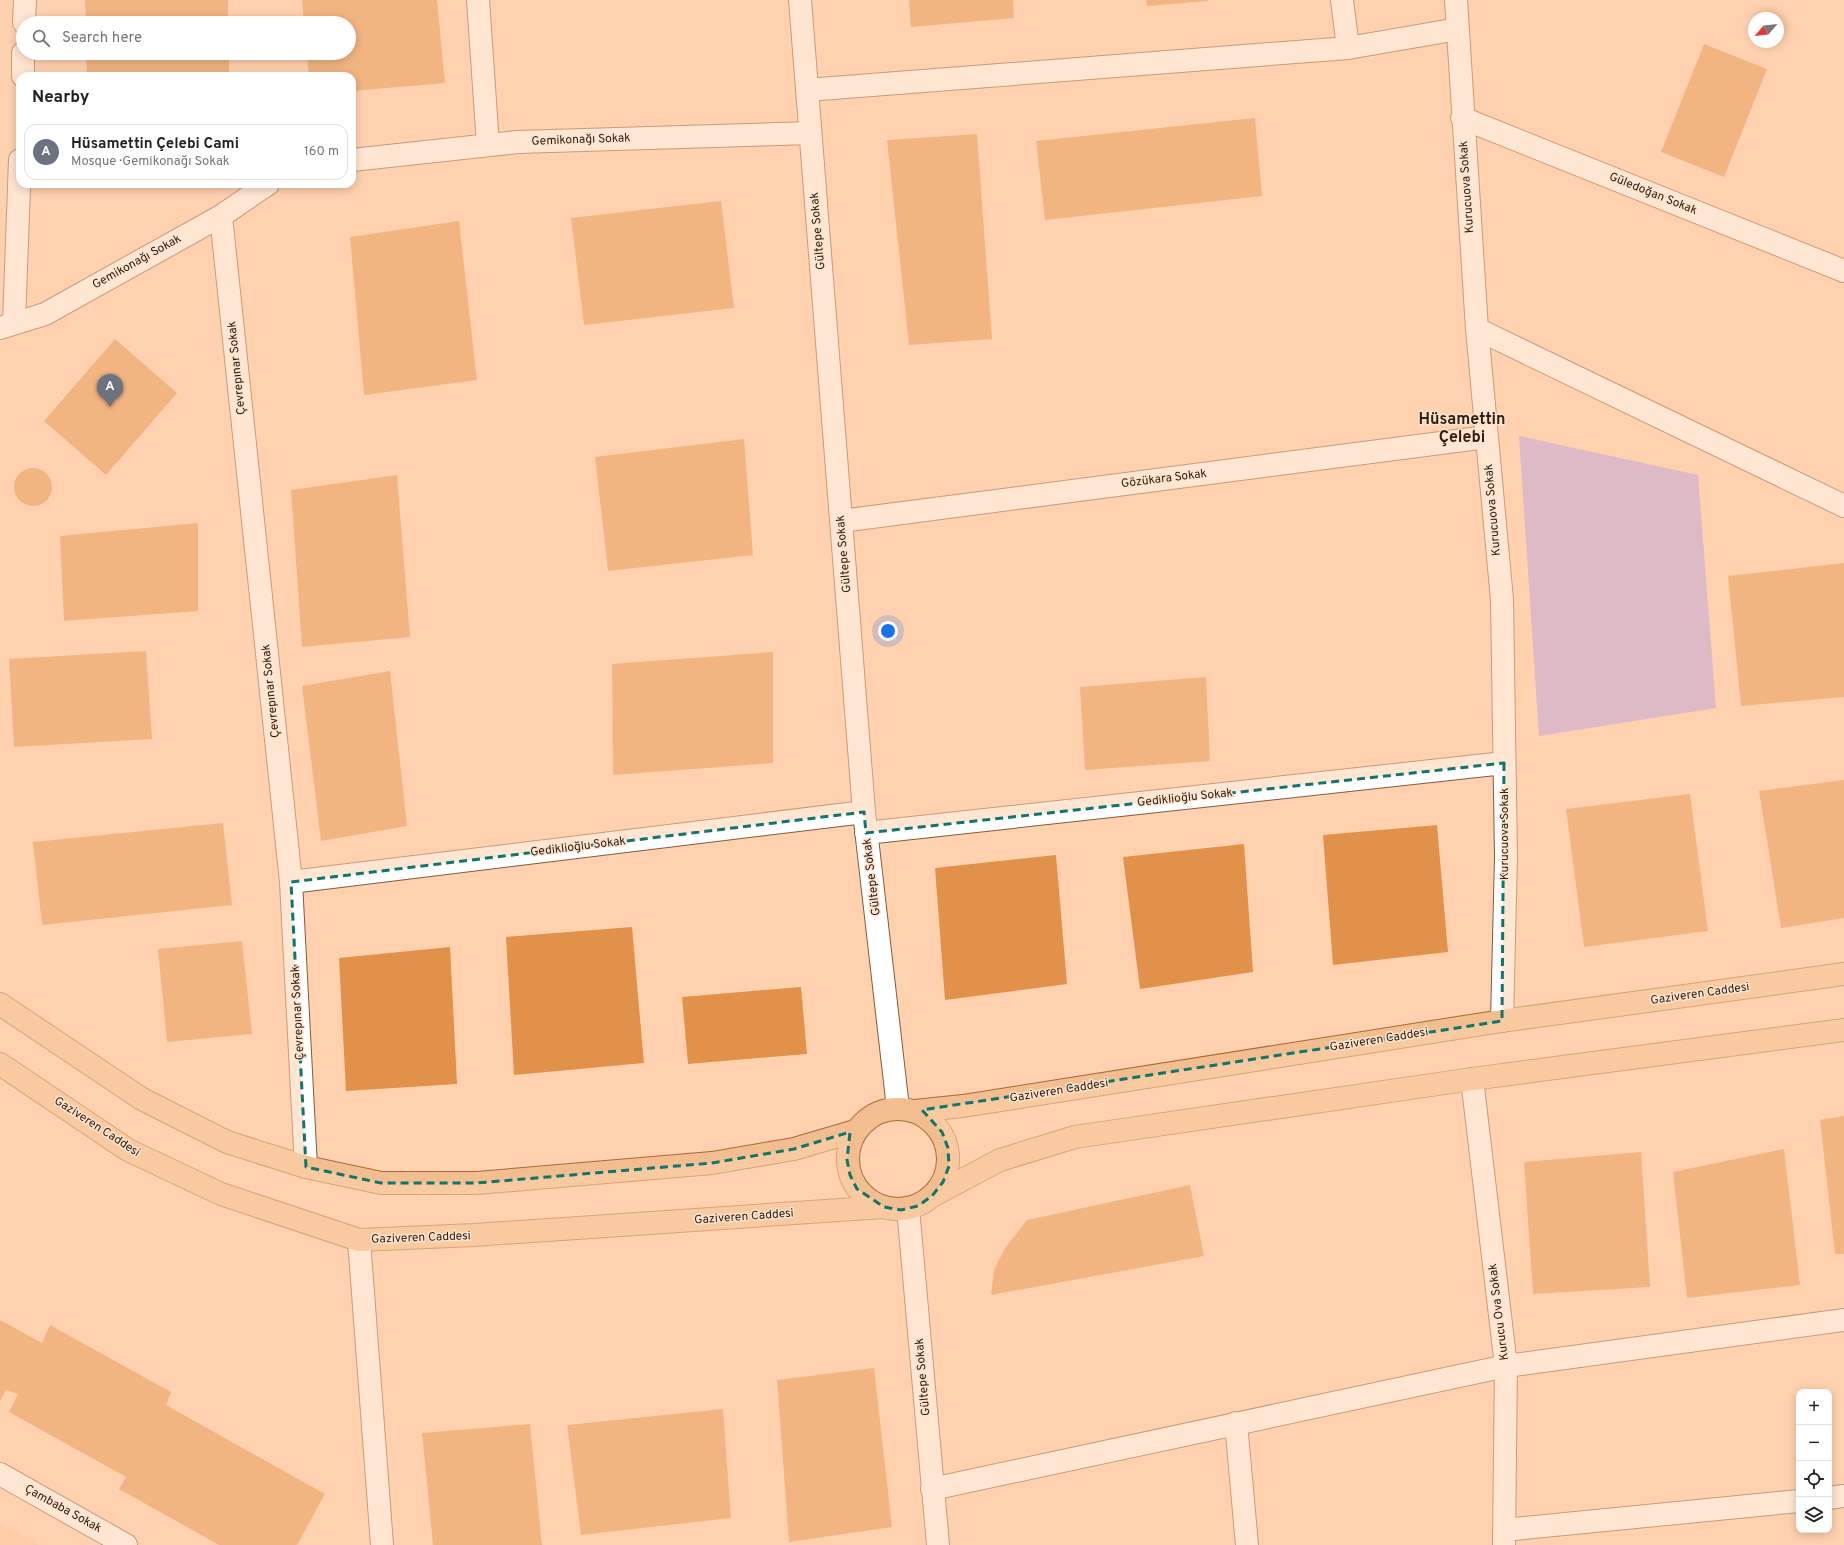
<!DOCTYPE html>
<meta charset="utf-8">
<style>
body{margin:0;font-family:Overpass,sans-serif;background:#f6f6f6;color:#222}
.controls{position:absolute;right:12px;bottom:12px;display:grid;overflow:hidden;border-radius:8px;box-shadow:0 2px 10px #0003}
.controls button{width:36px;height:36px;display:grid;place-items:center;padding:0;border:0;border-bottom:1px solid #e0e0e0;background:#fff;color:#222;font:20px sans-serif}
.compass{position:absolute;left:1748px;top:12px;width:36px;height:36px;border-radius:50%;background:#fff;box-shadow:0 2px 10px #0003;rotate:242deg}
.you{position:absolute;left:888px;top:631px;width:14px;height:14px;margin:-10px;border:3px solid #fff;border-radius:50%;background:#1a73e8;box-shadow:0 0 0 6px #1a73e833}
.badge{display:grid;place-items:center;width:26px;height:26px;border-radius:50%;background:#111827;color:#fff;font-size:13px;font-weight:700}
.pin{position:absolute;translate:-50% -33px;filter:drop-shadow(0 1px 2px #0008)}
.pin::after{content:'';position:absolute;top:21px;width:14px;height:12px;background:inherit;clip-path:polygon(0 0,100% 0,50% 100%)}
.list{margin:0;padding:0;list-style:none}
h2{display:flex;justify-content:space-between;align-items:center;height:52px;margin:0;padding:0 16px;font-size:17px}
h2 small{font-size:13px;font-weight:400;color:#767676}
.list li{display:grid;grid-template-columns:26px 1fr auto;gap:12px;align-items:center;box-sizing:border-box;height:56px;margin:0 8px 8px;padding:0 8px;border:1px solid #e0e0e0;border-radius:12px}
.list b{display:block;font-size:15px;white-space:nowrap}
.list p{margin:0;font-size:13px;white-space:nowrap;color:#767676}
.list em{font-size:13px;font-style:normal;color:#767676}
.icon{flex:none;width:22px;height:22px;fill:none;stroke:currentColor;stroke-width:2;stroke-linecap:round;stroke-linejoin:round}
.map{position:relative;flex:none;width:1844px;height:1545px;overflow:hidden}
.search{position:absolute;background:#fff;box-shadow:0 2px 10px #0003;left:16px;top:16px;width:340px;height:44px;display:flex;align-items:center;gap:10px;box-sizing:border-box;padding:0 14px;border-radius:22px;color:#767676;font-size:15px}
.panel{position:absolute;background:#fff;box-shadow:0 2px 10px #0003;left:16px;top:72px;width:340px;height:116px;border-radius:12px}
.map>svg:first-child{display:block}
.built{fill:#fac79f}
.green{fill:#b59ee5}
.building{fill:#e2914b}
.lines{fill:none;stroke-linecap:round;stroke-linejoin:round}
.minor-casing{stroke:#825b3c;stroke-width:24}
.major-casing{stroke:#a96a34;stroke-width:24}
.minor{stroke:#fff;stroke-width:22}
.major{stroke:#f2be8f;stroke-width:22}
.marked{fill:none;stroke:#0f766e;stroke-width:3;stroke-dasharray:8 5;stroke-linejoin:round}
.labels{text-anchor:middle;dominant-baseline:central;stroke-width:3;stroke-linejoin:round;paint-order:stroke}
.street-label{font-size:12px;fill:#302013;stroke:#fee3ce}
.district-label{font-size:16px;font-weight:bold;fill:#302013;stroke:#fee3ce}
</style>
<div class="map">
<svg width="1844" height="1545" viewBox="0 0 1844 1545">
<rect width="100%" height="100%" fill="#ffd1af"/>
<!-- built -->
<path class="built" d="M0,1524L40,1545H0Z"/>
<!-- green -->
<path class="green" d="M1519,436L1698,475L1716,708L1539,736Z"/>
<!-- building -->
<path class="building" d="M85,0H228V23H86Z
M302,0H437L445,83L352,91V76H309L307,53H349V23H304Z
M909,0H1013L1014,18L911,27Z
M1146,0H1208V1L1147,6Z
M1704,44L1767,69L1724,177L1661,152Z
M86,53H229V76H87Z
M1255,118L1262,196L1045,220L1036,141Z
M977,134L992,339L909,345L887,140Z
M721,201L734,308L584,325L571,218Z
M459,221L477,380L364,395L350,237Z
M115,339L177,393L106,475L44,421Z
M744,439L753,555L608,571L595,457Z
M14 487a19 19 0 1 1 38 0a19 19 0 1 1-38 0Z
M397,475L410,637L302,647L291,490Z
M198,523V611L64,621L60,536Z
M1844,563V697L1741,706L1728,576Z
M146,651L152,739L14,747L9,659Z
M773,652V763L613,775L612,664Z
M390,671L407,826L321,841L302,686Z
M1206,677L1210,761L1085,770L1080,687Z
M1844,780V918L1781,928L1759,791Z
M1690,794L1708,931L1584,947L1566,809Z
M223,823L232,905L42,925L33,842Z
M1437,825L1448,952L1333,965L1323,835Z
M1244,844L1253,972L1140,989L1123,857Z
M1056,855L1067,984L945,1000L935,868Z
M632,927L644,1063L514,1075L506,937Z
M242,941L252,1034L167,1042L158,949Z
M450,947L457,1084L346,1091L339,958Z
M801,987L807,1054L688,1064L682,997Z
M1844,1116V1254H1835L1820,1120Z
M1784,1149L1800,1285L1687,1298L1673,1172Z
M1641,1152L1650,1287L1533,1294L1524,1162Z
M1190,1185L1204,1256L991,1295L994,1270L1005,1248L1027,1220Z
M0,1320L42,1343L50,1325L171,1392L166,1405L325,1494L297,1545H219L119,1489L126,1477L9,1412L18,1394L6,1390L0,1401Z
M874,1368L892,1527L789,1542L777,1380Z
M723,1409L731,1518L581,1535L567,1425Z
M530,1424L542,1545H433L422,1433Z"/>
<g class="lines">
<!-- minor casing -->
<g class="minor-casing">
<path id="minor" d="M478,0L488,145
M800,0L864,812L898,1108
M1342,0L1348,48
M1456,0L1477,329L1502,600L1506,857L1502,1021
M24,23L25,0
M23,76V53
M807,90L1348,48L1458,29
M1462,118L1844,271
M352,160L518,142L810,133
M221,216L291,882L306,1167
M14,323L20,160
M0,328L45,314L221,216L268,184
M1477,329L1844,506
M841,521L1487,437
M866,833L1504,763
M291,882L864,812
M1472,1079L1506,1366L1504,1545
M908,1208L938,1545
M359,1240L382,1545
M1236,1423L1247,1545
M0,1474L126,1545
M932,1489L1506,1366L1844,1320
M1829,1498L1844,1496
M1504,1530L1799,1501"/>
</g>
<!-- major casing -->
<g class="major-casing">
<path id="major" d="M0,1004L142,1099L227,1142L306,1167L381,1183H477L712,1163L794,1149L855,1131
M0,1064L128,1150L221,1194L359,1240L474,1235L884,1207
M848 1159a50 50 0 1 1 100 0a50 50 0 1 1-100 0Z
M915,1111L963,1106L1502,1021L1844,974
M932,1196L1000,1160L1075,1137L1472,1079L1844,1030"/>
</g>
<!-- minor -->
<use href="#minor" class="minor"/>
<!-- major -->
<use href="#major" class="major"/>
</g>
<!-- marked area -->
<path d="M0 0H1844V1545H0ZM1504,763L1502,1021L922,1110L942,1132L948,1148L949,1166L943,1182L932,1196L918,1206L901,1210L884,1207L857,1189L850,1175L847,1160L850,1132L794,1149L712,1163L477,1183H381L306,1167L291,882L864,812L866,833Z" fill="#ffd1af" fill-opacity=".55" fill-rule="evenodd"/>
<path class="marked" d="M1504,763L1502,1021L922,1110L942,1132L948,1148L949,1166L943,1182L932,1196L918,1206L901,1210L884,1207L857,1189L850,1175L847,1160L850,1132L794,1149L712,1163L477,1183H381L306,1167L291,882L864,812L866,833Z"/>
<g class="labels">
<!-- street labels -->
<g class="street-label">
<text transform="translate(581 140) rotate(-2)">Gemikonağı Sokak</text>
<text transform="translate(1467 187) rotate(-94)">Kurucuova Sokak</text>
<text transform="translate(1653 194) rotate(22)">Güledoğan Sokak</text>
<text transform="translate(818 231) rotate(-95)">Gültepe Sokak</text>
<text transform="translate(137 262) rotate(-29)">Gemikonağı Sokak</text>
<text transform="translate(237 368) rotate(-96)">Çevrepınar Sokak</text>
<text transform="translate(1164 479) rotate(-7)">Gözükara Sokak</text>
<text transform="translate(1493 510) rotate(-95)">Kurucuova Sokak</text>
<text transform="translate(844 554) rotate(-95)">Gültepe Sokak</text>
<text transform="translate(271 691) rotate(-96)">Çevrepınar Sokak</text>
<text transform="translate(1185 798) rotate(-6)">Gediklioğlu Sokak</text>
<text transform="translate(1505 834) rotate(-90)">Kurucuova Sokak</text>
<text transform="translate(578 847) rotate(-7)">Gediklioğlu Sokak</text>
<text transform="translate(872 877) rotate(-97)">Gültepe Sokak</text>
<text transform="translate(1700 994) rotate(-8)">Gaziveren Caddesi</text>
<text transform="translate(298 1013) rotate(-93)">Çevrepınar Sokak</text>
<text transform="translate(1379 1040) rotate(-9)">Gaziveren Caddesi</text>
<text transform="translate(1059 1091) rotate(-9)">Gaziveren Caddesi</text>
<text transform="translate(97 1127) rotate(33)">Gaziveren Caddesi</text>
<text transform="translate(744 1217) rotate(-4)">Gaziveren Caddesi</text>
<text transform="translate(421 1238) rotate(-2)">Gaziveren Caddesi</text>
<text transform="translate(1499 1312) rotate(-97)">Kurucu Ova Sokak</text>
<text transform="translate(923 1377) rotate(-95)">Gültepe Sokak</text>
<text transform="translate(63 1509) rotate(29)">Çambaba Sokak</text>
</g>
<!-- district labels -->
<g class="district-label">
<text x="1462" y="420">Hüsamettin<tspan x="1462" dy="18">Çelebi</tspan></text>
</g>
</g>
</svg>
<div class="controls">
<button>+</button>
<button>−</button>
<button><svg class="icon" aria-label="locate" viewBox="0 0 24 24"><circle cx="12" cy="12" r="6"/><path d="M12 2v4M12 18v4M2 12h4M18 12h4"/></svg></button>
<button><svg class="icon" aria-label="layers" viewBox="0 0 24 24"><path d="M12 4l9 5-9 5-9-5zM3 14l9 5 9-5"/></svg></button>
</div>
<svg class="compass" viewBox="-18 -18 36 36"><path d="M0-13l5 13h-10z" fill="#e53935"/><path d="M0 13l5-13h-10z" fill="#767676"/></svg>
<div class="you"></div>
<div class="pin badge" style="left:110px;top:407px;background:#6b7280">A</div>
<div class="search"><svg class="icon" aria-label="search" viewBox="0 0 24 24"><circle cx="10" cy="10" r="6"/><path d="M15 15l6 6"/></svg>Search here</div>
<section class="panel">
<h2>Nearby<small></small></h2>
<ul class="list">
<li><span class="badge" style="background:#6b7280">A</span><div><b>Hüsamettin Çelebi Cami</b><p>Mosque · Gemikonağı Sokak</p></div><em>160 m</em></li>
</ul>
</section>
</div>
